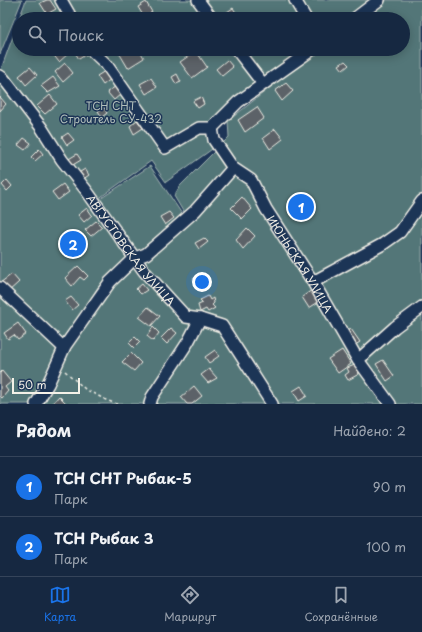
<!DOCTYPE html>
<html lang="ru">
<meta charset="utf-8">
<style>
body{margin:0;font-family:"Playpen Sans",sans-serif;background:#1f3048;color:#f1f3f6}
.scale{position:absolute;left:12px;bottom:10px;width:68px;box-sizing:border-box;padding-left:4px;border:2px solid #f4f1e8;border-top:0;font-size:11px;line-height:14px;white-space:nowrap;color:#f4f1e8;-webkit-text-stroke:3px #1d3557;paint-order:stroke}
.you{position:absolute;left:202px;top:282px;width:14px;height:14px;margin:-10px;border:3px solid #fff;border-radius:50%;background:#1a73e8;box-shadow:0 0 0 6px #1a73e833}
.badge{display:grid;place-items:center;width:26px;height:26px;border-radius:50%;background:#1a73e8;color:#fff;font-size:13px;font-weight:700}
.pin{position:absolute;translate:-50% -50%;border:2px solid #fff;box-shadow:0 1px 4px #0006}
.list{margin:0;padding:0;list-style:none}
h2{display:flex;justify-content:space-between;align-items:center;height:52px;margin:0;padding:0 16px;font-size:17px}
h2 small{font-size:13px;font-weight:400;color:#9ea6b1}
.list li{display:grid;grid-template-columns:26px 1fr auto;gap:12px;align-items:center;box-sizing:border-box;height:60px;padding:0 16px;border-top:1px solid #35445a}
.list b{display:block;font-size:15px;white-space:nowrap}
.list p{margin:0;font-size:13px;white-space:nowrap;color:#9ea6b1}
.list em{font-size:13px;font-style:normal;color:#9ea6b1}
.icon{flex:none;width:22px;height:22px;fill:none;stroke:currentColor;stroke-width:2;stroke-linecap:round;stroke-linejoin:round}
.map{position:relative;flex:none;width:422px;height:404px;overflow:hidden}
.search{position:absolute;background:#162841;box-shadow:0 2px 10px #0003;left:12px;right:12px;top:12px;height:44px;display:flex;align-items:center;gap:10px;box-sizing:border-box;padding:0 14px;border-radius:22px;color:#9ea6b1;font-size:15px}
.sheet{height:172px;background:#162841}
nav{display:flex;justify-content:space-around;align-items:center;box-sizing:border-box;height:56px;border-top:1px solid #35445a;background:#162841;font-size:11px;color:#9ea6b1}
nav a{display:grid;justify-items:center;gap:2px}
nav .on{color:#1a73e8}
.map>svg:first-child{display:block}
.green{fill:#527678;stroke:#a3b4b0}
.building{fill:#5c6267;stroke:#f4f1e8}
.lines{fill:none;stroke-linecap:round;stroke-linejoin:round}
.minor-casing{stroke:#f4f1e8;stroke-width:14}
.path{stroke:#f4f1e8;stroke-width:1.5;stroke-dasharray:3 3;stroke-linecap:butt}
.minor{stroke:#1d3557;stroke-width:11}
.labels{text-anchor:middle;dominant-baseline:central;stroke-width:3;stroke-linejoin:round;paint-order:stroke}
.park-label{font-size:11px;fill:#b3c0bb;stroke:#1d3557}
.street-label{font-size:11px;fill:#f4f1e8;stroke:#1d3557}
</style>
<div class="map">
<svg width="422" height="404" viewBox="0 0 422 404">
<rect width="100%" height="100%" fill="#1d3557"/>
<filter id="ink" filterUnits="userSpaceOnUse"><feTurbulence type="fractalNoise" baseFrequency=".025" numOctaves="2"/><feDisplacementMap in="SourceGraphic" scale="8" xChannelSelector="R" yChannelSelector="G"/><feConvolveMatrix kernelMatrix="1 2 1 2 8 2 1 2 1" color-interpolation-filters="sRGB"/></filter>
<g filter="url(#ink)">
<!-- green -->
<path class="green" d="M0,0H22L0,54Z
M26,0H377L353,19H19Z
M387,0H422V404H43L69,346L109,290L147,257L187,218L174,196L180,186L229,137L228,121L297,66L322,49H403V19H362Z
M19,20V49H313L216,123L217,136L222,142L166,182L151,161L98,199L0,72Z
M0,84L11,96L91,205L150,166L182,214L98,287L58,351L29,404H0Z"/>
<!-- building -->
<path class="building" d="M47,0H50L56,9L47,14L40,3Z
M146,2L152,12L144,17L138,7Z
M233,8L239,17L236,19H233L227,12Z
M57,49H66L69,53L59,62L52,53Z
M77,49H84L87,54L79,59L74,51Z
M121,49H139L144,58L128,68L118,51Z
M263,49H272L274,52L266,56Z
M196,51L207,67L192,78L180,62Z
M227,60L233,67L222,76L216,69Z
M345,61L349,65L343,70L339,65Z
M65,63L73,73L63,82L55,72Z
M30,67L37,75L26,85L19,76Z
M105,71L111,79L103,85L97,76Z
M177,74L181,82L176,84L172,77Z
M53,77L60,86L48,93L41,86Z
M151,78L157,87L146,94L140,84Z
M286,83L293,91L282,101L275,91Z
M115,87L121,94L114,100L107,92Z
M50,95L57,104L45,114L37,106Z
M0,97L6,104L0,111Z
M201,97L204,104L198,108L193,101Z
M104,107L107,113L102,117L98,111Z
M257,107L264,118L245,132L238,120Z
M137,120L143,128L134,134L130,126Z
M275,129L283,139L270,149L263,138Z
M68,133L74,140L67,145L62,137Z
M24,138L31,143L25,150L18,145Z
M39,149L43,154L35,161L31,157Z
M77,154L81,160L71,166L67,160Z
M85,169L89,175L82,180L77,174Z
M7,180L12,186L7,191L2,185Z
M63,184L69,192L58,200L52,192Z
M242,197L252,209L242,219L231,208Z
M87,208L92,215L84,222L78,215Z
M169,212L174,218L165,225L160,217Z
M96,221L102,227L91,236L85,230Z
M247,228L255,236L243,249L236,240Z
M204,238L208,242L199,249L195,243Z
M78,266L88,276L84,280L80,277L72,286L65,278Z
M201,273L206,280L198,287L193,279Z
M12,274L19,282L8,292L0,283Z
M142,284L147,290L141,294L136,289Z
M312,290L320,301L309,308L302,297Z
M208,296L210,300L213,298L214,303L212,305L215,308L208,312L206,309L200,312L198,305L203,303L200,300Z
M71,297L78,305L72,310L65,301Z
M148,307L160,316L151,326L139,317Z
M18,323L26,334L18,340L14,335L8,339L4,333Z
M153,327L159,333L153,341L147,336Z
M171,328L177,333L167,344L161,338Z
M351,329L360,342L355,345L346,332Z
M135,337L140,342L134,348L129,343Z
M215,350L219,356L209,363L205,357Z
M342,350L351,364L338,373L328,359Z
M131,353L141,363L134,371L122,362Z
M383,360L394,376L387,381L376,364Z
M355,365L359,374L348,380L345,375L349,372L347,368Z
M209,369L217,378L208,383L201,375Z
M2,371L11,382L5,387L8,391L2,398L0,396V373Z
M194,386L202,396L192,404H187L181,397Z
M301,386L307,396L299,401L293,391Z
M59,396L67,404H52Z"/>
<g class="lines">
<!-- minor casing -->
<g class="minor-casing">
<g id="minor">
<path d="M61,0L72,19"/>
<path d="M198,0L212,19"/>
<path d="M295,0L306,19"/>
<path d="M354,19L379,0"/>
<path d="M90,49L106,64L165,148L199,128H212"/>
<path d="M236,49L263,84"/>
<path id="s1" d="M0,76L4,79L41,127L62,160L86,190L144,271L186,317L200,319L222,326L272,404"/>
<path id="s2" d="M212,128L214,140L233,168L251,180L266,209L313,282L358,360L390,404"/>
<path d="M212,128L238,102L313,49"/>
<path d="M313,282L383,244L400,232L422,201"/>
<path d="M0,288L64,348"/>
<path d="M358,360L395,327L422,307"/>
<path d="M36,404L48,384L65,346L110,282L135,258L146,254L195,211L233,168"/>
<path d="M150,404L152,397L188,342L200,319"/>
</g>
</g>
<!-- path -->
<path class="path" d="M65,371L85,389L106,400L117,404"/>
<!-- minor -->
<use href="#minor" class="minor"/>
</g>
</g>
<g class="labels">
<!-- park labels -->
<g class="park-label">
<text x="111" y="105">ТСН СНТ<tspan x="111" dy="13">Строитель СУ-432</tspan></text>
</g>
<!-- street labels -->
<g class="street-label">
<text stroke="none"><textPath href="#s1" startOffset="218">АВГУСТОВСКАЯ УЛИЦА</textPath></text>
<text stroke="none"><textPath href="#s2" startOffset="165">ИЮНЬСКАЯ УЛИЦА</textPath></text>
</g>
</g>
</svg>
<div class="scale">50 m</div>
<div class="you"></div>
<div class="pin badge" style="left:301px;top:207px">1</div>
<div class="pin badge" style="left:73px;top:244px">2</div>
<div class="search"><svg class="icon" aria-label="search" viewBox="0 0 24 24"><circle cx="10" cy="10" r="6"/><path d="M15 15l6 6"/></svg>Поиск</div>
</div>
<section class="sheet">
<h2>Рядом<small>Найдено: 2</small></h2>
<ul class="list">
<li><span class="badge">1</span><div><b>ТСН СНТ Рыбак-5</b><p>Парк</p></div><em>90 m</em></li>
<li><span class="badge">2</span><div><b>ТСН Рыбак 3</b><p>Парк</p></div><em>100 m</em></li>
</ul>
</section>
<nav>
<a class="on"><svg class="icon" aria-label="map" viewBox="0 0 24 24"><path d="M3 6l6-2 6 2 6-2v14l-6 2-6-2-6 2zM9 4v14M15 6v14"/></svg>Карта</a>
<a><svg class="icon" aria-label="directions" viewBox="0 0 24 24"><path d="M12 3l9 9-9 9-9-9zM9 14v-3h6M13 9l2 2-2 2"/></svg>Маршрут</a>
<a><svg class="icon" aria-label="saved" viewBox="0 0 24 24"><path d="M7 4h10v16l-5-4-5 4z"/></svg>Сохранённые</a>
</nav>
